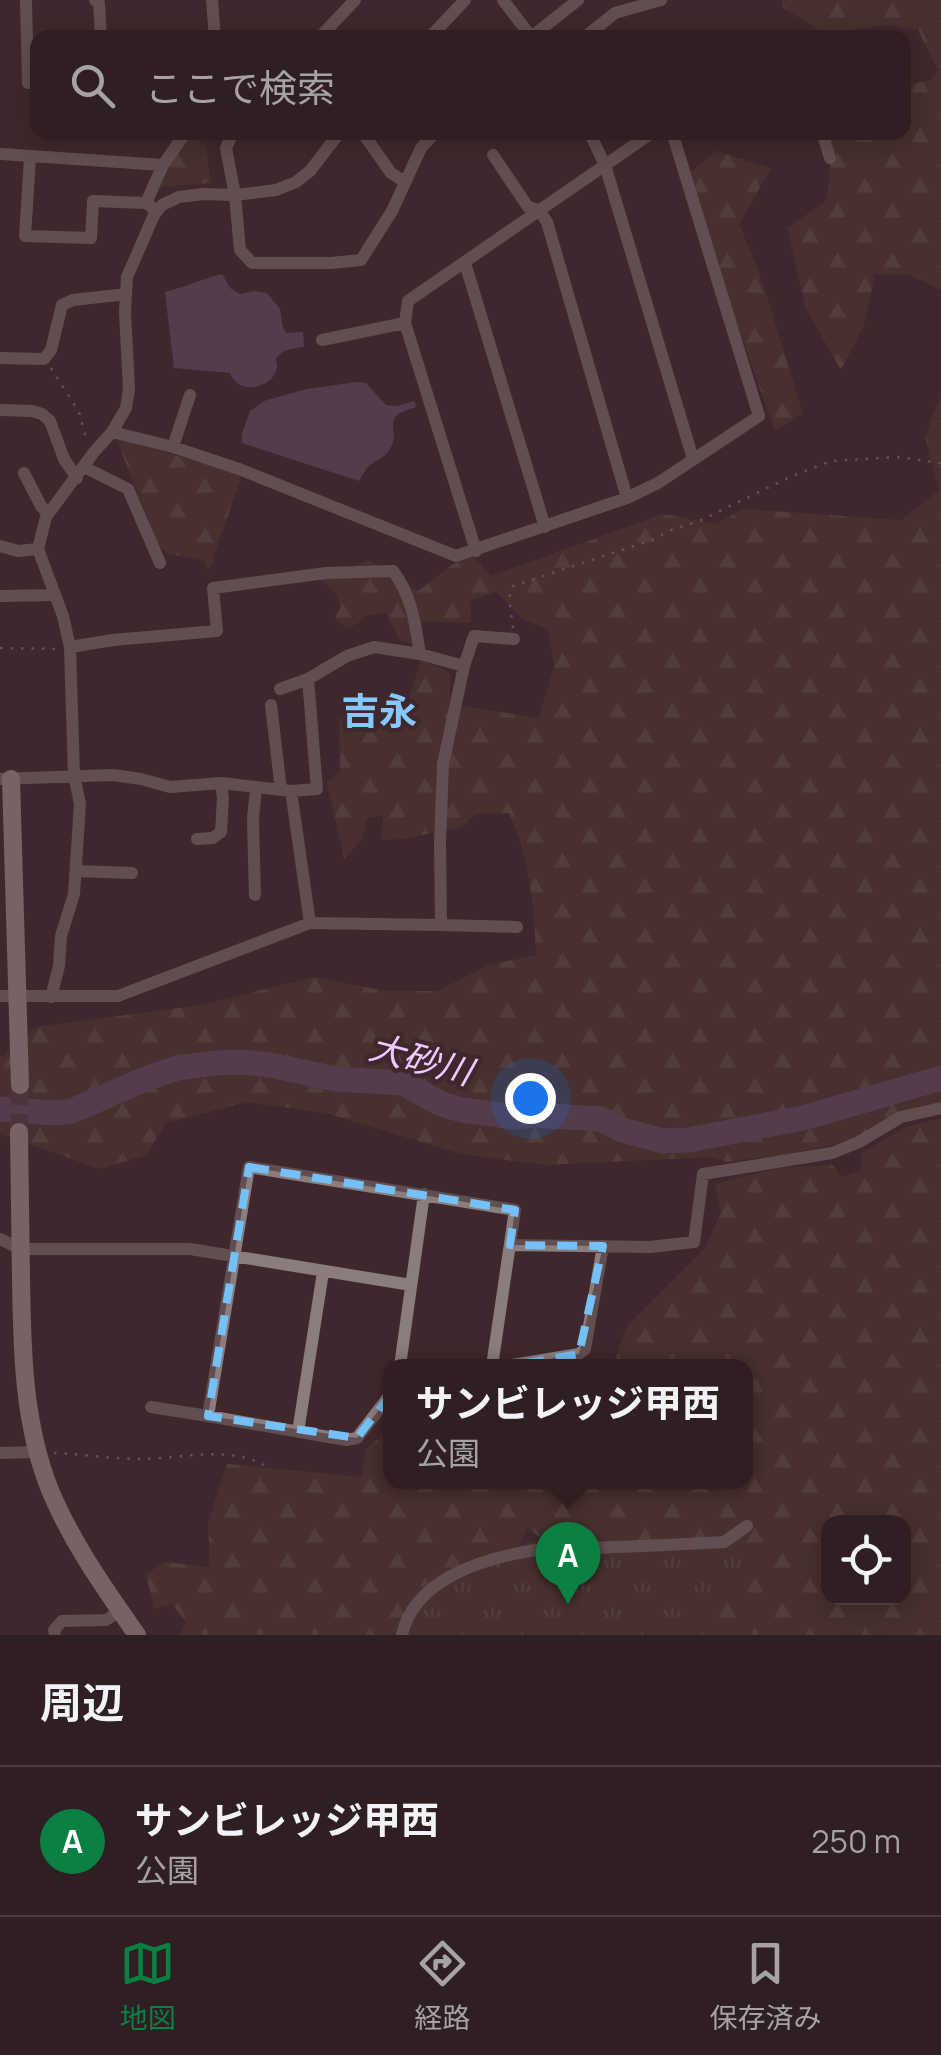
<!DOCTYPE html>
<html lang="ja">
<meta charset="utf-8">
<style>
body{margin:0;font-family:Manrope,"Noto Sans JP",sans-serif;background:#37272a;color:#f1f3f6}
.controls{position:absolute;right:30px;bottom:30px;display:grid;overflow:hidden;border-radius:20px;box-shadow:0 5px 25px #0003}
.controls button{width:90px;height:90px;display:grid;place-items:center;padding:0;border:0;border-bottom:2px solid #4a3c40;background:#2f1e22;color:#f1f3f6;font:50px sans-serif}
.you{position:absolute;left:530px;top:1098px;width:35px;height:35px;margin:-25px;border:8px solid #fff;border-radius:50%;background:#1a73e8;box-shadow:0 0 0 15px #1a73e833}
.badge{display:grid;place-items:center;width:65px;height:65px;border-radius:50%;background:#0b8043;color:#fff;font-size:32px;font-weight:700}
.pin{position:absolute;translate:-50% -82px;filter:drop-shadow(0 2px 5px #0008)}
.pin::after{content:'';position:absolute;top:52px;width:35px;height:30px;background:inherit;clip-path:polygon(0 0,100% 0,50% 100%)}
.popup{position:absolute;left:383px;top:1359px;width:370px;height:130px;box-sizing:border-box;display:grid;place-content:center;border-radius:20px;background:#2f1e22;filter:drop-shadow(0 2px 8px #0005);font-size:32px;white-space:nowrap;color:#a7a2a5}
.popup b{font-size:38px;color:#f1f3f6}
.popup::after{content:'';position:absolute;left:50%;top:100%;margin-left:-20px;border:20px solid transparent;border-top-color:#2f1e22}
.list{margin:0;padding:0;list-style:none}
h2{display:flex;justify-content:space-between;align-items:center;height:130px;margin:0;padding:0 40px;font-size:42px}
h2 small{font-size:32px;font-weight:400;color:#a7a2a5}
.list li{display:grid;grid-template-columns:65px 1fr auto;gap:30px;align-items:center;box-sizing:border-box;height:150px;padding:0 40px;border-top:2px solid #4a3c40}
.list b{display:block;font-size:38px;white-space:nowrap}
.list p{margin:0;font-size:32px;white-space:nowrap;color:#a7a2a5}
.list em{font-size:32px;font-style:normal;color:#a7a2a5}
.icon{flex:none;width:55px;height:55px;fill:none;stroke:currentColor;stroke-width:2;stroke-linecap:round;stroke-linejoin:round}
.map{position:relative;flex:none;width:941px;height:1635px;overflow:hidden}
.search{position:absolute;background:#2f1e22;box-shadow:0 5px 25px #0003;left:30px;right:30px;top:30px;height:110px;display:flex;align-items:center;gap:25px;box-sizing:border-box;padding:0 35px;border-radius:20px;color:#a7a2a5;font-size:38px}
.sheet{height:280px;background:#2f1e22}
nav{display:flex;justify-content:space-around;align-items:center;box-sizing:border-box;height:140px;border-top:2px solid #4a3c40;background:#2f1e22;font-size:28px;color:#a7a2a5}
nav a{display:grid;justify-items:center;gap:5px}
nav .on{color:#0b8043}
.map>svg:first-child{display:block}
.grass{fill:url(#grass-tufts)}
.forest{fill:url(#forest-firs);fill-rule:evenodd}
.water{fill:#6b5774}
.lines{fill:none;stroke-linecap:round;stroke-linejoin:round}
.river{stroke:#6b5774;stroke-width:25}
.secondary-tunnel{stroke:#5b454a;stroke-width:18;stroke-dasharray:18 9;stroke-linecap:butt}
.path{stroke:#968286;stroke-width:2.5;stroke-dasharray:2.5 8;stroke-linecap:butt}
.street{stroke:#8a7d7b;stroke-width:12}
.secondary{stroke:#bda8a5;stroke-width:18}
.marked{fill:none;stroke:#75c0f6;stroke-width:8;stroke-dasharray:20 12;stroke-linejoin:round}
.labels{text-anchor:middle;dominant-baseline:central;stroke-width:9;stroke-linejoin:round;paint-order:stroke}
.water-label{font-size:35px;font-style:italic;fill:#eec9ff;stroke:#3f282d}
.quarter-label{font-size:38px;font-weight:bold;fill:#85c9fc;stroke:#3f282d}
</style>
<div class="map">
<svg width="941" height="1635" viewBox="0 0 941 1635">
<defs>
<pattern id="grass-tufts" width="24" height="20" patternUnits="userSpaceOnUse" patternTransform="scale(2.5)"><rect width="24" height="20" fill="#503a2d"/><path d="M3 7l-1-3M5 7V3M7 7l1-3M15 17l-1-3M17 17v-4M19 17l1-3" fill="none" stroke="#6a574c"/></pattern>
<pattern id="forest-firs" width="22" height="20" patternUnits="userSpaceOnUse" patternTransform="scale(2.5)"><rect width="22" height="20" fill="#503a2d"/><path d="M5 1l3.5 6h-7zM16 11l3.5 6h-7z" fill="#6a574c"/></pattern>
</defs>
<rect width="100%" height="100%" fill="#3f282d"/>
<!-- grass -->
<path class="grass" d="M728,1533L760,1547L723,1635H385L416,1582L532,1541Z"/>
<!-- forest -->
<path class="forest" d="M781,0H941V290L910,275L875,274L864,325L841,370L806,309L787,228L826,201L830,171V133L904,132V85L929,81L938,71L918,30L888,25L824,33L784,8Z
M185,135L206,145L211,183L160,187Z
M716,151L771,168L739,224L759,272L803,413L775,431L685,177Z
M941,393V1102L852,1140L796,1153L727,1162L710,1157L545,1165L461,1154L326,1113L248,1102L166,1123L146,1155L100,1169L0,1134V1055L3,1057L35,1027L201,1005L314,977L386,991H438L489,965L536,955C534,906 530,859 509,813L475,814L462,827L403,839L381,840L383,816L367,818L362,839L344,859L327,783L340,772L339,720L370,700L410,694L421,660L450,673V704L539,718L554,667L548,629L524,620L496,592L470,600L471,623L423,621L413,645L400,640L386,613L365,616L360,622L346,629L335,617L341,607L335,593L321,580L368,560L418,591L453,564L474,557L491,576L663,514L716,524L744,509L901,520L939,490L925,437Z
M116,438L242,475L213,558V565L207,569L205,561L169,554L159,547Z
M941,1118V1635H714V1623L749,1548L722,1539L548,1544L527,1527L520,1544L504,1561L444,1585L418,1587L392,1635H181L186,1622L172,1604L154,1609L146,1574L165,1562L210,1567L208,1522L227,1464L361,1477L366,1449L390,1428V1482H746V1366H613L627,1326L705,1248L721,1212L715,1184L779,1168L833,1165L841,1177L861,1171L862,1153L906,1127ZM828,1522H904V1598H828Z"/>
<!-- water -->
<path class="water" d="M222,274L230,288L240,294L255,291L267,293L280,309L283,328L286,333L303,332L304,347C297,348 285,349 280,354C271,363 280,360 276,371C270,388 239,396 230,373L174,368L165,292C185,287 202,279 222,274Z
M357,382L366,383L386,405L396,406L414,401L416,407C375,419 405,428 388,452C383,459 374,460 368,467C365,469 361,478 359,481L242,443V433L250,411L264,401L307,389Z"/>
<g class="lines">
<!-- river -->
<path class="river" d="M0,1109L55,1113L72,1111L145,1079L177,1068L214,1063L243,1062L270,1065L336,1079L403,1083L441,1104L462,1110L515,1117L532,1115L601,1119L622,1130L663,1141L688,1140L803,1118L941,1078"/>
<!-- secondary-tunnel -->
<path class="secondary-tunnel" d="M19,1132L20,1085"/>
<!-- path -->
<path class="path" d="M51,368L79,412L87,441
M513,628L509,598L513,586L655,539L671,530L699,521L790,477L831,461L897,457L941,463
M0,648L59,649
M54,1453C83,1454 112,1459 140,1459C180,1459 227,1445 264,1465"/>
<!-- street -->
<path class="street" d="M26,0L28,83H38
M95,0L99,3L101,38
M212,0L215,38
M503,0L532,38
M319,38L355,0
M429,38L465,0
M530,38L578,0
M584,38L615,13L661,0
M233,132L226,148L235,195L240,250L252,263H331L361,260L392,211L421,148L436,132
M362,132L391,173L405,182
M589,132L605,165L693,459
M822,132L830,158
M1,154L163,165L146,203
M493,155L528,207L539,210L547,222L627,498
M30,158L25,236L91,238L93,201L146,203L157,211
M163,165L186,132
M465,263L545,527
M322,340L405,323
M0,358L44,359L51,350L62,305L73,300L126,294
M0,410L32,411L42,414L50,421L64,459L77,478
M112,432L173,447L239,469L456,556L627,498L658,483L759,416L672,132
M173,447L190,395
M84,467L128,489L160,563
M24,473L41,506L48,513
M0,546L18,551L38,549
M476,551L405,323L408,301L653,132
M0,596L55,595
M70,647L113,640L217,631L213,588L326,573L393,571C412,596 415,623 420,654L464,666L474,636L514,639
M280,689L308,679
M271,705L281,790
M0,779L113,775L141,779L170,787L221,783L291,791L317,789L308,679L347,656L374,647L420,654
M291,791L310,923
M197,839L213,838L221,832L223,798L221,783
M76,871L132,873
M255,895L253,819L256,788
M441,925L517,927
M0,996H118L310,923L441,925L440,843L443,764L464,666
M51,997L59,966L61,936L74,894L80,804L74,775L70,647L63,616L38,549L46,517L94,452L112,432L126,408L129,389L125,312L127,277L154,215L162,205L179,197L203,194L235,195L276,190L296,182L310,171L340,132
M0,1239L21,1249H190L411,1285
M510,1245L650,1247L694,1242L703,1174L832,1153L859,1142L901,1117L941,1108
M400,1366L424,1194
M506,1366L579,1354L585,1349L603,1246
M390,1395L357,1438L346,1440L208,1416L249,1167L515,1210L492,1366
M151,1407L208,1416
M298,1432L323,1272
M0,1453L37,1452
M55,1635L54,1630L62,1621L106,1620L120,1611
M402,1635C414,1580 481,1559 530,1551C557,1547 587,1549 615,1547C651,1546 688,1544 724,1542L747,1526"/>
<!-- secondary -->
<path class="secondary" d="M11,779L20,1085
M19,1132C20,1181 20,1229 21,1278C22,1349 23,1423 50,1490C72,1543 105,1589 137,1635"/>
</g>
<!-- marked area -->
<path d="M0 0H941V1635H0ZM249,1167L515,1210L510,1245L603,1246L579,1354L399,1384L357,1438L208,1416Z" fill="#3f282d" fill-opacity=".55" fill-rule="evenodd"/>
<path class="marked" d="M249,1167L515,1210L510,1245L603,1246L579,1354L399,1384L357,1438L208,1416Z"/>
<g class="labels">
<!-- water labels -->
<g class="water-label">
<text transform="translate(421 1059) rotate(15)">大砂川</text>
</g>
<!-- quarter labels -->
<g class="quarter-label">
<text x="379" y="710">吉永</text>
</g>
</g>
</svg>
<div class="controls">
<button><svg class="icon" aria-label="locate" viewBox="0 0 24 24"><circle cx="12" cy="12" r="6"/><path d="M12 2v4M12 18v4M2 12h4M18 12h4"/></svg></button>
</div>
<div class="you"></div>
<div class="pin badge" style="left:568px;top:1604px">A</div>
<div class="popup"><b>サンビレッジ甲西</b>公園</div>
<div class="search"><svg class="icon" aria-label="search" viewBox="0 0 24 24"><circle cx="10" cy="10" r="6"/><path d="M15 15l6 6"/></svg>ここで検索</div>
</div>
<section class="sheet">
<h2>周辺<small></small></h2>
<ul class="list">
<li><span class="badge">A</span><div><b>サンビレッジ甲西</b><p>公園</p></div><em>250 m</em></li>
</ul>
</section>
<nav>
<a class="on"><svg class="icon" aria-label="map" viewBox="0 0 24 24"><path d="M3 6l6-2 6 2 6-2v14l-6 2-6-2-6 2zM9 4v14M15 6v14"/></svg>地図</a>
<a><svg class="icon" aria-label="directions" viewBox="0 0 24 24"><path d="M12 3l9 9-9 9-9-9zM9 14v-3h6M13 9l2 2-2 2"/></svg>経路</a>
<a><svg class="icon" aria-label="saved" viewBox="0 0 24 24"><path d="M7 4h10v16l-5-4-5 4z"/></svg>保存済み</a>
</nav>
